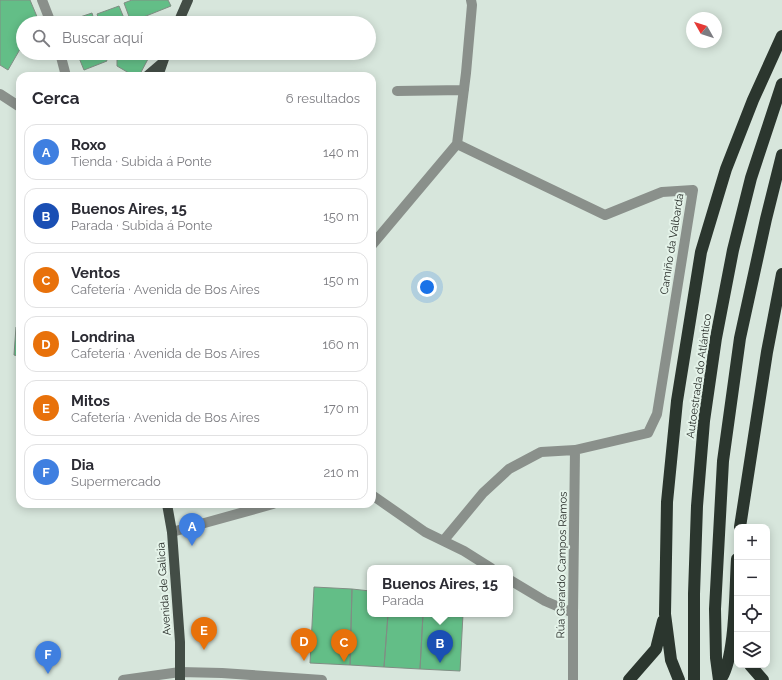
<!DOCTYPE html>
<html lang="es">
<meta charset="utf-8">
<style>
body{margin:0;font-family:Raleway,sans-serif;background:#f2f2f3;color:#2b2b33}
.controls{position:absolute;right:12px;bottom:12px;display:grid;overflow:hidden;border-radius:8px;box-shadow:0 2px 10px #0003}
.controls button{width:36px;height:36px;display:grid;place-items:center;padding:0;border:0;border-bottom:1px solid #e1e1e2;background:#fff;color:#2b2b33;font:20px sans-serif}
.compass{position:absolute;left:686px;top:12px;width:36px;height:36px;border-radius:50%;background:#fff;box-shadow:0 2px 10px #0003;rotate:309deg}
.you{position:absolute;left:427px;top:287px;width:14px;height:14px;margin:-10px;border:3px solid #fff;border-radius:50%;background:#1a73e8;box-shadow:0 0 0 6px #1a73e833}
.badge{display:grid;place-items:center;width:26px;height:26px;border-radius:50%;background:#db2777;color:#fff;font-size:13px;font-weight:700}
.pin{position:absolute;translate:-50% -33px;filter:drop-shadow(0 1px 2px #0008)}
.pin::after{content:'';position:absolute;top:21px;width:14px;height:12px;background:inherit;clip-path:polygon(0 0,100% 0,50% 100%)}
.popup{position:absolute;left:367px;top:565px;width:146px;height:52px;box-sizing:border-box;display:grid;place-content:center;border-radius:8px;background:#fff;filter:drop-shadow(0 1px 3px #0005);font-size:13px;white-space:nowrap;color:#7c7c81}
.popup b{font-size:15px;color:#2b2b33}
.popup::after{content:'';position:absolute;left:50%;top:100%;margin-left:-8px;border:8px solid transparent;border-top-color:#fff}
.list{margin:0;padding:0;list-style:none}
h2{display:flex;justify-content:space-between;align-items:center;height:52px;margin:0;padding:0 16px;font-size:17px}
h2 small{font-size:13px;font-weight:400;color:#7c7c81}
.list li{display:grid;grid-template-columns:26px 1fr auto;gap:12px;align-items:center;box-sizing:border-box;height:56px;margin:0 8px 8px;padding:0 8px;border:1px solid #e1e1e2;border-radius:12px}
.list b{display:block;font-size:15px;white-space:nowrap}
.list p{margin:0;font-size:13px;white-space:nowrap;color:#7c7c81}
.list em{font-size:13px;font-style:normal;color:#7c7c81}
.icon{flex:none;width:22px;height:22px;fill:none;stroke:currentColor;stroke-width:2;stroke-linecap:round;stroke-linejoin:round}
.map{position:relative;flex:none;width:782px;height:680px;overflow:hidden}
.search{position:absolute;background:#fff;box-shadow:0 2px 10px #0003;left:16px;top:16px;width:360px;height:44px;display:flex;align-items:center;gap:10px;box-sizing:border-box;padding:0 14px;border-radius:22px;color:#7c7c81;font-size:15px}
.panel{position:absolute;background:#fff;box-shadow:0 2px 10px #0003;left:16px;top:72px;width:360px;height:436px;border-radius:12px}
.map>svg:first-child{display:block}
.building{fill:#63be87;stroke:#808e84}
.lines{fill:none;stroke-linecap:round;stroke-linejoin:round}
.minor{stroke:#8a908b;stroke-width:10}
.major{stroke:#434d46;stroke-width:10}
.highway{stroke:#2b362e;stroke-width:12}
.labels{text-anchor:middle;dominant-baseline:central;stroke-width:4;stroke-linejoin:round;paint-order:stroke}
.street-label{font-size:11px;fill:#242925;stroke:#e4f3e9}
</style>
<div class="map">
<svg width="782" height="680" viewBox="0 0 782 680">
<rect width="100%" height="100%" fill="#d7e6dc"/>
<!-- building -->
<path class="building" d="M0,0H30L38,19L35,23H23V44L8,70L0,65Z
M132,0H168L171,6L131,22L124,3Z
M119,6L126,23H100L97,14Z
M92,13L95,23H65V22Z
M77,53H104L107,61L84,70Z
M138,53L148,59L139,76H134L117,66V60Z
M16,327H20V373L17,374L18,356L14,355Z
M314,587L352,589L350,665L310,663Z
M352,589L370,591V614H388L384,667L350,665Z
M388,614H423L420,669L384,667Z
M423,614H463L460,671L420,669Z"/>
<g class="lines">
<!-- minor -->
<path class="minor" d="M42,0L51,23
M60,53L66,76
M397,91L464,90
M0,94L20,107
M372,245L457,144L466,73L472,5L471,0
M372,495L425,532L464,551L491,568
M172,532L273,504
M444,540L483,493L509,469L541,452L575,450L648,433L657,414L693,190L662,192L605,215L457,144
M510,580L545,601L573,613
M123,680L180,672L222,673L322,680
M573,680V613L575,450"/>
<!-- major -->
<path class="major" d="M178,23L188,0
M147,76L161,64
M158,76L166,53
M167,504L172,532L180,642V680"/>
<!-- highway -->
<path class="highway" d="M740,527L767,352L782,274
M750,665L763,680
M629,680L656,649L663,621
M679,680L671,660L665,614L667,502L677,401L701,252L726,169L753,100L782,36
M694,680V594L697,506L704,421L716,338L733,250L751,178L782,84
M719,680L716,658L715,609L723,461L740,338L766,219L782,155
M720,680C736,660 735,587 737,559"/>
</g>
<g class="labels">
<!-- street labels -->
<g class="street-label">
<text transform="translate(672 244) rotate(-81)">Camiño da Valbarda</text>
<text transform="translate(699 376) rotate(-82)">Autoestrada do Atlántico</text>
<text transform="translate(562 565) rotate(-89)">Rúa Gerardo Campos Ramos</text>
<text transform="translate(164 589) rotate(-94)">Avenida de Galicia</text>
</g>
</g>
</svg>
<div class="controls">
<button>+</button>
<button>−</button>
<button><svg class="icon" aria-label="locate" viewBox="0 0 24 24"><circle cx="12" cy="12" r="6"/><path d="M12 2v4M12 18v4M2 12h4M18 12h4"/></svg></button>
<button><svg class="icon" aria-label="layers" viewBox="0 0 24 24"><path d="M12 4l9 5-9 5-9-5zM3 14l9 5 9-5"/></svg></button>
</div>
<svg class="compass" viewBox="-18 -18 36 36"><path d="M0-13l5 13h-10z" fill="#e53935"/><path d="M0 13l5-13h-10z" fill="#7c7c81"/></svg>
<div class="you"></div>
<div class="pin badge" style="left:192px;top:546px;background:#3f7fe0">A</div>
<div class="pin badge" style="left:440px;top:663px;background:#1a4fb4">B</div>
<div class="popup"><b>Buenos Aires, 15</b>Parada</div>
<div class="pin badge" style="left:344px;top:662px;background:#e8710a">C</div>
<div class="pin badge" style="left:304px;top:661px;background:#e8710a">D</div>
<div class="pin badge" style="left:204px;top:650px;background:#e8710a">E</div>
<div class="pin badge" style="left:48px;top:674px;background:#3f7fe0">F</div>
<div class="search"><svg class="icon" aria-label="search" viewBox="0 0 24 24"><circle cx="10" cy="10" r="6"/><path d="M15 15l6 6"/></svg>Buscar aquí</div>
<section class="panel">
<h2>Cerca<small>6 resultados</small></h2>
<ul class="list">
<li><span class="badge" style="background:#3f7fe0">A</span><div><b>Roxo</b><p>Tienda · Subida á Ponte</p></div><em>140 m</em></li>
<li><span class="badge" style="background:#1a4fb4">B</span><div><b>Buenos Aires, 15</b><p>Parada · Subida á Ponte</p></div><em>150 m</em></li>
<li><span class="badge" style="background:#e8710a">C</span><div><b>Ventos</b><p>Cafetería · Avenida de Bos Aires</p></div><em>150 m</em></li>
<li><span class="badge" style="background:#e8710a">D</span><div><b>Londrina</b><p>Cafetería · Avenida de Bos Aires</p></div><em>160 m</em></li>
<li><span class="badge" style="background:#e8710a">E</span><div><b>Mitos</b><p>Cafetería · Avenida de Bos Aires</p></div><em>170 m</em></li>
<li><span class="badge" style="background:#3f7fe0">F</span><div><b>Dia</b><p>Supermercado</p></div><em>210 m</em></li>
</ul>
</section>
</div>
